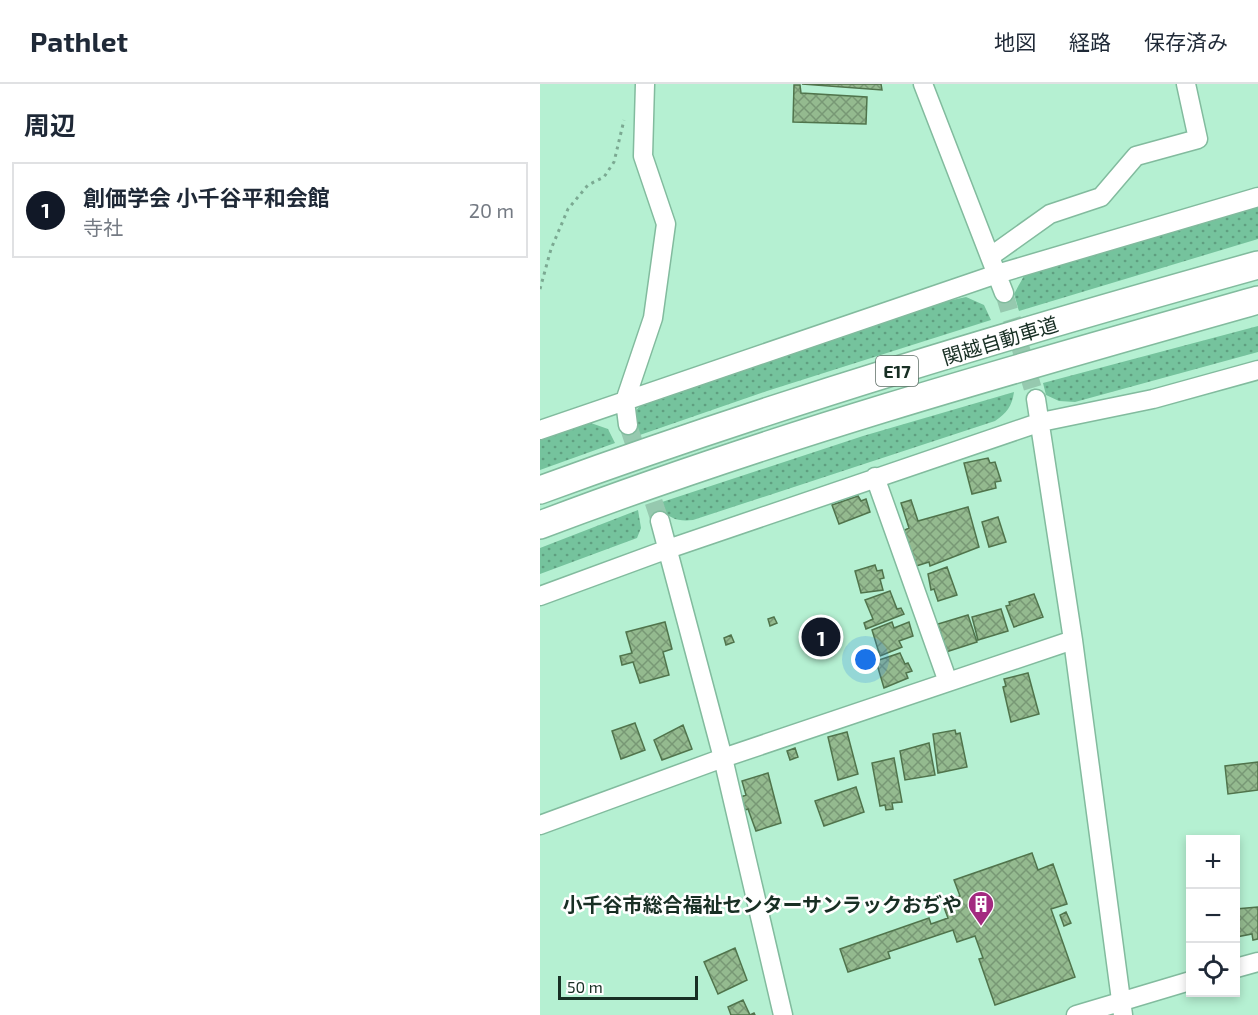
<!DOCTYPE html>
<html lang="ja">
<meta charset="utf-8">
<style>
body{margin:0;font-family:"Exo 2","Noto Sans JP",sans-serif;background:#f6f6f7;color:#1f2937}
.controls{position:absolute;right:18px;bottom:18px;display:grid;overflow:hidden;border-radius:0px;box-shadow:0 3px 9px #0003}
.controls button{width:54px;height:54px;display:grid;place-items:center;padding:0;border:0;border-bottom:2px solid #e0e1e3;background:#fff;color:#1f2937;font:30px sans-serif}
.scale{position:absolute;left:18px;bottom:15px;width:140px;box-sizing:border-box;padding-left:6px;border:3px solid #182f24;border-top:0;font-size:16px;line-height:21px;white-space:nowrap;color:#182f24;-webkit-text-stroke:4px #fff;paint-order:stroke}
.you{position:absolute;left:326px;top:576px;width:21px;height:21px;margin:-15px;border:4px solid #fff;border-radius:50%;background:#1a73e8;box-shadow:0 0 0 9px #1a73e833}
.badge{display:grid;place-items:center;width:39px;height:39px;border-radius:50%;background:#111827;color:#fff;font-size:20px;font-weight:700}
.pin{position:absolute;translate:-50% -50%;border:3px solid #fff;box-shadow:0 2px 6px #0006}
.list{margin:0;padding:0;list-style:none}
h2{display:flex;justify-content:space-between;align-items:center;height:78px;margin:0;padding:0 24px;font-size:26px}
h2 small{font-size:20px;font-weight:400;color:#747a83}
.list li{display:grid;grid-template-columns:39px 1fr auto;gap:18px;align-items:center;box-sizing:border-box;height:96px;margin:0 12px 12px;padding:0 12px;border:2px solid #e0e1e3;border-radius:0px}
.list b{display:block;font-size:22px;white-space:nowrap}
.list p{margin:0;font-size:20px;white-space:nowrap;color:#747a83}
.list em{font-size:20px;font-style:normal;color:#747a83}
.icon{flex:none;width:33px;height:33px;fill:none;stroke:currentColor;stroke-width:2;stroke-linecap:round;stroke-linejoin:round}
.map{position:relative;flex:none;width:718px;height:931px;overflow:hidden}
header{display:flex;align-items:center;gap:36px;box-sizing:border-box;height:84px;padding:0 30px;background:#fff;border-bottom:2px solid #e0e1e3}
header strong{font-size:28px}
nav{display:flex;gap:33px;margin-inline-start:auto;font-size:21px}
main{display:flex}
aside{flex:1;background:#fff}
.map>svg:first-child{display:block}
.grass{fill:url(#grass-dots)}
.building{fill:url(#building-cross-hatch);stroke:#50744c;stroke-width:1.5}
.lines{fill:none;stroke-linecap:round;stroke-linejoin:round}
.minor-tunnel{stroke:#96c9af;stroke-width:18;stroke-dasharray:18 9;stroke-linecap:butt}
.minor-casing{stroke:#82bb9e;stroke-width:21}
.highway-casing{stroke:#82bb9e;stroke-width:30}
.path{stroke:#7ba992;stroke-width:3;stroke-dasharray:3 4.5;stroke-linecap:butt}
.minor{stroke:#fff;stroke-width:18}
.highway{stroke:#fff;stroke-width:27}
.labels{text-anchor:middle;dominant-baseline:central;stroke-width:5;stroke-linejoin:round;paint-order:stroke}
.shield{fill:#fff;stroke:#5d6d66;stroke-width:1.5}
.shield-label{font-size:18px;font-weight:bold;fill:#182f24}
.street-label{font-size:20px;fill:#182f24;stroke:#fff}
.poi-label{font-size:20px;font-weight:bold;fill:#182f24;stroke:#fff;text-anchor:end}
</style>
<header>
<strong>Pathlet</strong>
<nav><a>地図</a><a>経路</a><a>保存済み</a></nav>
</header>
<main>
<aside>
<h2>周辺<small></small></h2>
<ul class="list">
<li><span class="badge">1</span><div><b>創価学会 小千谷平和会館</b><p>寺社</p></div><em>20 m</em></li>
</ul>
</aside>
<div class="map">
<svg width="718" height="931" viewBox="0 0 718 931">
<defs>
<pattern id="grass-dots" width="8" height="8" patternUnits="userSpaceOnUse" patternTransform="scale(1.5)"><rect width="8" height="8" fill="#75c39d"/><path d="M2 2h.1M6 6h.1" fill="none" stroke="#5f9f80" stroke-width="1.8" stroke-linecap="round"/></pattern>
<pattern id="building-cross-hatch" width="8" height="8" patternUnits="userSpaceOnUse" patternTransform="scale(1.5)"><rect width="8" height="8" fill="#94ba8f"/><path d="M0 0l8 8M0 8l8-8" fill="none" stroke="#789875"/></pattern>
</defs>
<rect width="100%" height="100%" fill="#b5f0d2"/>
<!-- grass -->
<path class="grass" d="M718,121V155L479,227L474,210L485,190Z
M426,213L444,221L451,236L227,307L94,353L91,332L100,322L125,310L385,222Z
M718,242V268L535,318L519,317L506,311L503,299Z
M474,308C472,322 467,329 455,337L153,436C137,438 126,434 119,419L323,352Z
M48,338L68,345L75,359L0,386V354Z
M98,426L101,444L97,454L0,490V464Z"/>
<!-- building -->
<path class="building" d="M262,0H341L342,6Z
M254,1H260L261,9L327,13L326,40L253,38Z
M448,374L450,379L455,378L461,397L455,398L456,404L432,410L424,379Z
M318,412L321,417L326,415L330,428L299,440L292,421Z
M371,416L378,437L428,423L439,463L390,482L389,478L373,483L363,447L369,444L361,419Z
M458,433L466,458L449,463L442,438Z
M335,481L337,487L342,486L344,494L340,495L343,506L321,509L315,487Z
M407,483L417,511L398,517L394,505L391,506L388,490Z
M350,507L357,525L361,524L364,530L326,545L324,539L333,535L325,516Z
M494,510L503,533L474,543L466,522L470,521L469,518Z
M461,525L468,547L438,556L432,533Z
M428,531L437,558L406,568L398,540Z
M234,533L237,539L230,542L228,535Z
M125,538L132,565L123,568L129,591L100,599L93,578L82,581L80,572L92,569L86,548Z
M352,538L354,544L369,538L373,552L359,557L362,563L340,572L332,546Z
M191,551L194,558L186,561L184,554Z
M360,569L365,580L368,579L372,587L366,589L368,594L344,604L336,577Z
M488,589L499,630L471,638L463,603L466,602L464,595Z
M95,639L105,666L81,675L72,647Z
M143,641L152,665L122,676L114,656Z
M415,646L416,650L420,649L427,683L398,689L393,650Z
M307,648L318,690L298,696L288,653Z
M389,659L395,691L365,696L360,667Z
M255,664L258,673L250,676L247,667Z
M354,674L362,718L352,719L353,725L346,726L345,721L340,722L332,679Z
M718,678V706L688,710L685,682Z
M228,689L241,739L216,747L208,725L205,726L201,713L206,711L202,697Z
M316,703L324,728L284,742L275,717Z
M492,769L498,786L513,780L527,820L511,825L535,893L455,921L439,875L443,874L435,852L417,858L413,846L348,868L350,874L308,888L300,865L389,834L391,840L408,834L402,818L420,812L414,796Z
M718,823V855L713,856L712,850L696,853V825Z
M526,828L531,839L524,842L520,831Z
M195,864L207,896L178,910L164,878Z
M203,916L210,931L214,929L215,931H191L188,923Z"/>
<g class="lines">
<!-- minor-tunnel -->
<path class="minor-tunnel" d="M464,209L496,315
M88,341L120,437"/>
<!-- minor casing -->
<g class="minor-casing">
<path id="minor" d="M383,0L464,209
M451,172L510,130L561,113L596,72L658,55L646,0
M496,315L533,556L583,931
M88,341L85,317L113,234L126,140L103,72L105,0
M0,346L457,190L718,113
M335,393L408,598
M120,437L183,674L243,931
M0,512L128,465L501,338L613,315L718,286
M0,741L183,674L533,556
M696,884L718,878
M536,931L650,897"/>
</g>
<!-- highway casing -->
<g class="highway-casing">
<path id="highway" d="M0,406C235,320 477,248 718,181
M0,441C234,352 477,284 718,216"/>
</g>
<!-- path -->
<path class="path" d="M0,205L11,165L28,125L48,101L64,93L74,78L84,36"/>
<!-- minor -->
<use href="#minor" class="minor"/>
<!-- highway -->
<use href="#highway" class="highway"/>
</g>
<!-- icons -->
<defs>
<g id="building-pin" transform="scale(1.35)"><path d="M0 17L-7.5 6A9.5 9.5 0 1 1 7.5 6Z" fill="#a32a80" stroke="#fff"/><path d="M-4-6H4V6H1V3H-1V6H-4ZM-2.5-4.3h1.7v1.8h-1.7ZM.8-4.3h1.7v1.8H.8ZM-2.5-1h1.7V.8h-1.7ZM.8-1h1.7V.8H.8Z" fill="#fff"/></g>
</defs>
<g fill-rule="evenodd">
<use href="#building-pin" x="441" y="820"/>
</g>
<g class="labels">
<!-- shield labels -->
<rect class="shield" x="336" y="272" width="42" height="30" rx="4.5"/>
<g class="shield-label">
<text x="357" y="287">E17</text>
</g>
<!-- street labels -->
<g class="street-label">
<text transform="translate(460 256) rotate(-17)">関越自動車道</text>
</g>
<!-- poi labels -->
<g class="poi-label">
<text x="422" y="820">小千谷市総合福祉センターサンラックおぢや</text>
</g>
</g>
</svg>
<div class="controls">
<button>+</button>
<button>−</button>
<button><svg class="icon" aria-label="locate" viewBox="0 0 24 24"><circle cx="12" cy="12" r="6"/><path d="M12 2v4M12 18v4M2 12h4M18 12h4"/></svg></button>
</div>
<div class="scale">50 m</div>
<div class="you"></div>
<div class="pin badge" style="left:281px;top:553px">1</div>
</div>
</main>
